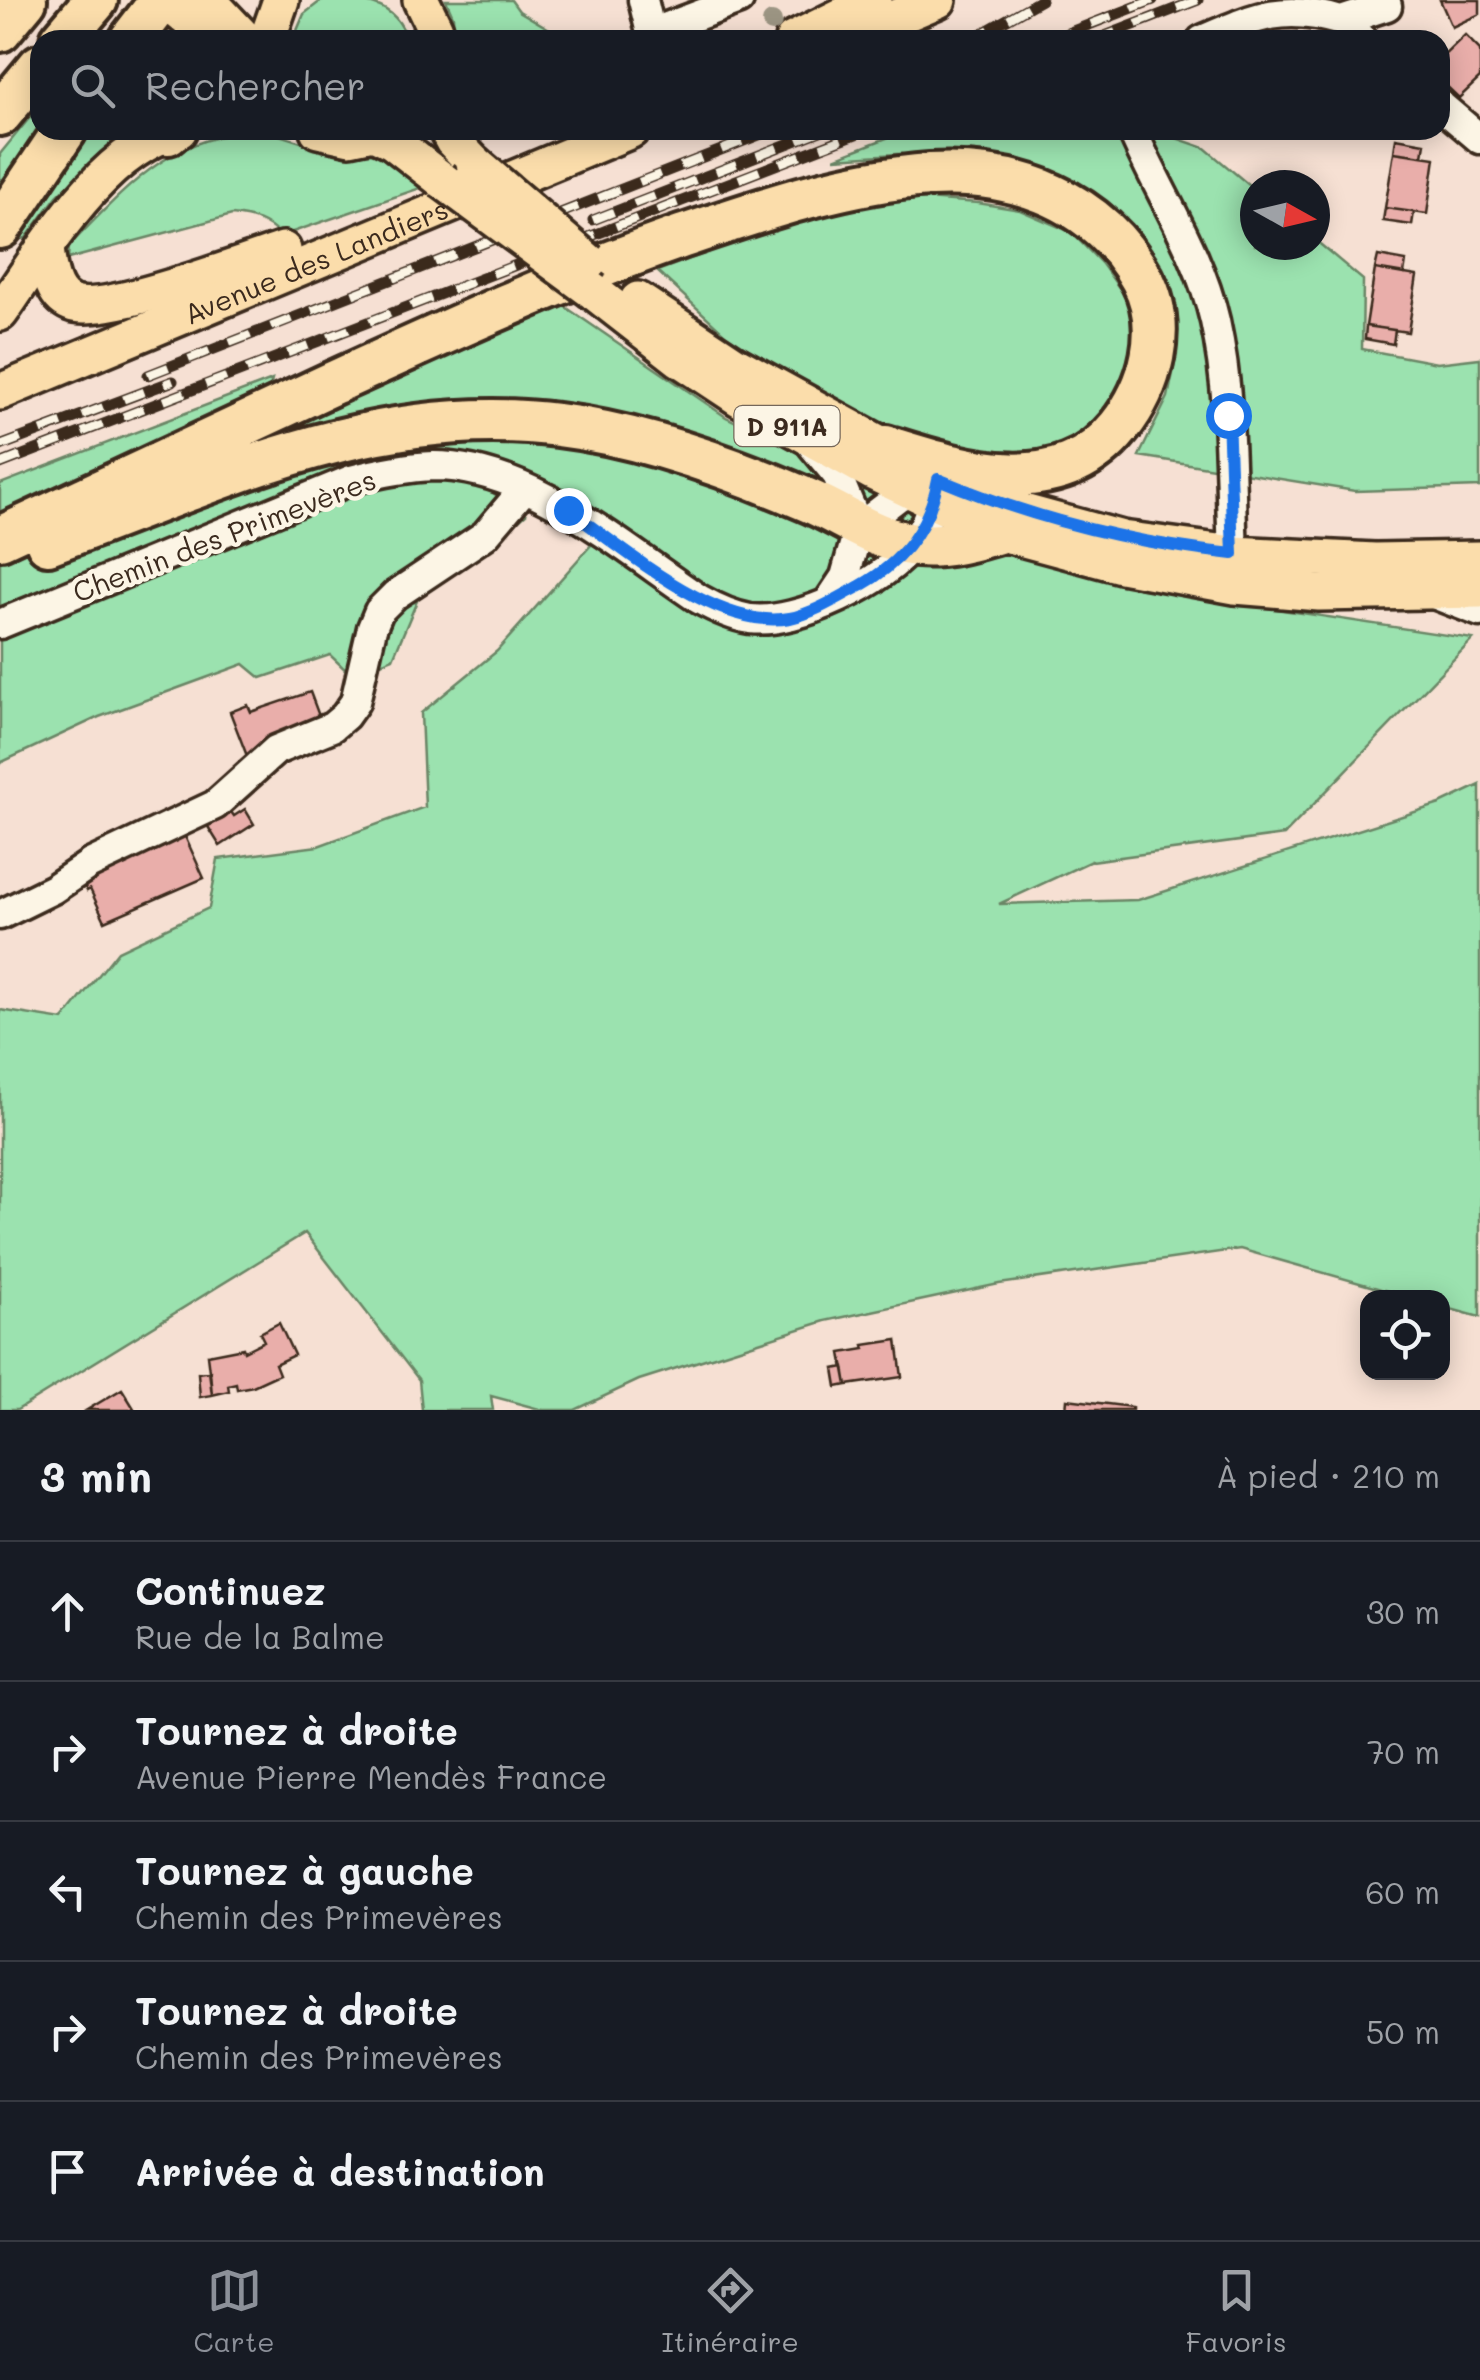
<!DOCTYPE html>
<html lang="fr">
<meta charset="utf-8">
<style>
body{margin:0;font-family:Mali,sans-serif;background:#20242c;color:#f1f3f6}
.controls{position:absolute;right:30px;bottom:30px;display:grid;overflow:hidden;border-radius:20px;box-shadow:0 5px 25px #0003}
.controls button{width:90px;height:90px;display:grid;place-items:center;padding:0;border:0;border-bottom:2px solid #363941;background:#171b24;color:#f1f3f6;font:50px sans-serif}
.compass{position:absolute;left:1240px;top:170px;width:90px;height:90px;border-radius:50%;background:#171b24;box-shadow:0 5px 25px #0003;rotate:98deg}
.stop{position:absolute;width:30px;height:30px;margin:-22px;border:8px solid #1a73e8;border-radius:50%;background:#fff}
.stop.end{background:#1a73e8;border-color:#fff;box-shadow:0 2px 10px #0008}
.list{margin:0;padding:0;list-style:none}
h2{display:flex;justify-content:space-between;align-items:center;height:130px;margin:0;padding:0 40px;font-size:42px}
h2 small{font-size:32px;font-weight:400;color:#9ea1a6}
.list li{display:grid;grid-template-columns:65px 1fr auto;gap:30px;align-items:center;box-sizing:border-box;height:140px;padding:0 40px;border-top:2px solid #363941}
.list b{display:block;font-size:38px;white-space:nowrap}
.list p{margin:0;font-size:32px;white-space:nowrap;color:#9ea1a6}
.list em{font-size:32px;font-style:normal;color:#9ea1a6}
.icon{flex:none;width:55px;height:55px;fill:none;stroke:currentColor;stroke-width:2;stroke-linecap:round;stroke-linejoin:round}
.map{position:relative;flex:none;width:1480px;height:1410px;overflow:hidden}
.search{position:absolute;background:#171b24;box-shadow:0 5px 25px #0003;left:30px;right:30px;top:30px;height:110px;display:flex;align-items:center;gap:25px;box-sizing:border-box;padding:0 35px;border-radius:30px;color:#9ea1a6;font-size:38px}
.sheet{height:830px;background:#171b24}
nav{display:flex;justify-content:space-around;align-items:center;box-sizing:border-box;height:140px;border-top:2px solid #363941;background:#171b24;font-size:28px;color:#9ea1a6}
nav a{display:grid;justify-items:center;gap:5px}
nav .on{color:#8c9099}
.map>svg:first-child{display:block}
.green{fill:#9be2af;stroke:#6b8666;stroke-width:2.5}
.building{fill:#e9aeaa;stroke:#3b2a1e;stroke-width:2.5}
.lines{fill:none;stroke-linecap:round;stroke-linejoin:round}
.minor-casing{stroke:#3b2a1e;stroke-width:35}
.major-casing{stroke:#3b2a1e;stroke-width:42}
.highway-casing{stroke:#3b2a1e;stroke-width:50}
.minor{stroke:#fcf5e5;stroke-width:28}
.major{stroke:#fbddab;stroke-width:35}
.highway{stroke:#fbddab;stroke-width:42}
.rail-casing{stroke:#3b2a1e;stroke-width:11}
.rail{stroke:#fcf5e5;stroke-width:8;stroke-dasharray:22;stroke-linecap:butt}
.major-bridge-casing{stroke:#3b2a1e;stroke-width:42;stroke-linecap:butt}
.major-bridge{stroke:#fbddab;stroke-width:35}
.tree{fill:#9c9583}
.route{stroke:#1a73e8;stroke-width:12}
.labels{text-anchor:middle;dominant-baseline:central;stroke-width:9;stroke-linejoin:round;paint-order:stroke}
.shield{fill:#fcf5e5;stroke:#75675a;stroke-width:2.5}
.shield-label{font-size:25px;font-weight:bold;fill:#3b2a1e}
.street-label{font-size:28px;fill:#3b2a1e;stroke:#fcf5e5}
</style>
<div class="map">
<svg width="1480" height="1410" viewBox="0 0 1480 1410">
<rect width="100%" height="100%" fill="#f6e0d3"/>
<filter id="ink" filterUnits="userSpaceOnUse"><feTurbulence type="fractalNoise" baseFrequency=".01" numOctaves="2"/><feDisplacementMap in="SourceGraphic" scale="20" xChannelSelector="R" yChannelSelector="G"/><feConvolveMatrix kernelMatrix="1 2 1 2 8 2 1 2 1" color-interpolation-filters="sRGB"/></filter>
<g filter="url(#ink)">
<!-- green -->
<path class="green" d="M322,0C362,0 396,0 407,40H293L304,14Z
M446,0H511L519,11L568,40H454L453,16Z
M40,105V127L0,184V154Z
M82,130H125L57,196L26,238L6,242Z
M907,130H1153L1205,148L1255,190V245H1315V240L1363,280L1362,349L1437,363L1480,358V487L1355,491L1139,456L1168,397L1177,354L1178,321L1152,259L1099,197L992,157L897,154L835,158Z
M256,131L273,133L329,151L387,154L435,183L281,236C266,221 253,217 232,215L68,259L69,246C126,188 169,136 256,131Z
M926,199L978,203L1020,210L1071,232L1102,264L1130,303L1140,341L1122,400L1078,442L1026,461L955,453L829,401L725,334L657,271L783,225L855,205Z
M551,297L726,417L909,507L995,542L1137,588L1473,639L1284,835L1091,861L999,904L1138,900L1440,804L1480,785V1317L1443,1307L1442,1298L1409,1297L1240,1249L999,1284L825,1321L639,1380L575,1410H543L491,1396L493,1410H422L419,1380L305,1233L17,1410H0V1010L63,1020L118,951L209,908L218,859L318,846L425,807L421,713L497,651L607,527L443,459L161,547L0,607V550Z
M272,380L269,392L0,525V484Z
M412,481L477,483L526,514L469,564L419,596L393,658L351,675L330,655L261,678L244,664L99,717L0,763V635L330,500Z"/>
<!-- building -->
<path class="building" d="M1440,0H1480V14L1452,27Z
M1274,29L1278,40H1245L1255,36Z
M1465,35L1480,50V78L1459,98L1440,80V59Z
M1396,138L1425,143L1423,156L1394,152Z
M1394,152L1435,158L1427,214L1385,208Z
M1385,208L1414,212L1412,225L1383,221Z
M1378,256L1406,261L1404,274L1375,269Z
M1375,269L1417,276L1408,332L1366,326Z
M1366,326L1395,330L1393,344L1365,339Z
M310,692L322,724L247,756L230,712L248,705L251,712Z
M229,809L234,816L245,809L254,824L220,846L207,825Z
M183,832L204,878L105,921L90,889L87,891L82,881Z
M279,1323L294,1355L275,1364L279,1374L253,1386L237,1389L236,1383L228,1385L229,1391L212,1395L207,1355L243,1348L244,1351L264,1341L260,1333Z
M897,1340L902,1377L847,1385L841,1353L865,1349L864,1345Z
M844,1367L847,1385L837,1387L834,1369Z
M210,1371L212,1395L200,1397L198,1373Z
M122,1389L135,1410H87Z
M1067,1399L1132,1407V1410H1066Z"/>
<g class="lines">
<!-- minor casing -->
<g class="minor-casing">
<path id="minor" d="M643,0L651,33L739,0
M1202,40C1255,17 1283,3 1341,21
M1363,40L1341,21L1387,6L1385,0
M1440,105L1480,139
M1132,130C1159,194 1199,251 1215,321C1233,403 1229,490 1234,574
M812,445L837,475L859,527L845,577L829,601
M859,527L898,497L923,485
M1436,595L1480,612
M0,624L351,480C378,473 406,467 434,466C529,466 624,549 699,599C715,608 732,616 750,619C797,625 887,582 914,543C925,526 933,505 937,485
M0,915L53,889L90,864L215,805L276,750L332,727L345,716L355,702L372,628L379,611L395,595L485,535L524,489"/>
</g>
<!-- major casing -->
<g class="major-casing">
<g id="major">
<path d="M208,0L246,40"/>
<path d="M421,0L435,29L436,40"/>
<path d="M267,40L281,0"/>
<path d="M793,40L874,0"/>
<path d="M844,40L938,0"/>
<path d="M318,130L350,137L383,130"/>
<path d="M447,130L453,141L474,163"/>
<path d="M376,133L392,141L442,180"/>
<path d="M46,248C48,266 51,295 71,303C103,316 245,263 283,250"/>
<path d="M594,292L680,359L739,398L872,472L998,532L1121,565L1235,586L1319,593L1480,590"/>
<path d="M638,300L733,363L886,447L938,479L1023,512L1122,539L1233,554L1375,561L1480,559"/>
<path d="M0,313C43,252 102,148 179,130"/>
<path id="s1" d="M0,392L631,130"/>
</g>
</g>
<!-- highway casing -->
<g class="highway-casing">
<path id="highway" d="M170,0L208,31L214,40
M0,30L25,0
M62,40L96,0
M131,40L162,0
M0,114L40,66
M168,133L171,130
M0,227L65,130
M0,538C111,486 222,435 333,383C445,332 556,281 672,240C755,212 842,181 930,175C1017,170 1099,200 1142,279C1168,328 1151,387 1119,427C1058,503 963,471 886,447
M48,543C218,481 372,402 558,425C641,435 728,466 805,499C842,514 874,540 916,545C944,548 971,540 998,532"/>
</g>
<!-- minor -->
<use href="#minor" class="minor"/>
<!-- major -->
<use href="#major" class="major"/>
<!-- highway -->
<use href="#highway" class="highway"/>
<!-- rail casing -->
<g class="rail-casing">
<path id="rail" d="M970,40L1041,0
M1050,40L1153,0
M1095,40L1198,0
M593,220L823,130
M148,375L772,130
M0,446L173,381
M0,464L866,130"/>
</g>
<!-- rail -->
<use href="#rail" class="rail"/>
<!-- major-bridge casing -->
<g class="major-bridge-casing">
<path id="major-bridge" d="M474,163L589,262
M442,180L594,292"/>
</g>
<!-- major-bridge -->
<use href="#major-bridge" class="major-bridge"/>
</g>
<!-- trees -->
<circle class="tree" cx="772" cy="22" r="10"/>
</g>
<g class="lines" filter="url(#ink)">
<!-- route -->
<path class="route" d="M568,510C625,549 718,632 790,618C814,613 838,598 860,586C903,562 929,528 938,479C1034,519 1129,543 1233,554L1228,415"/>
</g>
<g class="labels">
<!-- shield labels -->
<rect class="shield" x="734.5" y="406" width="105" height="40" rx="8"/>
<g class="shield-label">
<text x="787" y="426">D 911A</text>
</g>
<!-- street labels -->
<g class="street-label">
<text stroke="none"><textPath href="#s1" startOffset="342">Avenue des Landiers</textPath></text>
<text transform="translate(224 535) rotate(-21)">Chemin des Primevères</text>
</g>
</g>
</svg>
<div class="controls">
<button><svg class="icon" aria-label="locate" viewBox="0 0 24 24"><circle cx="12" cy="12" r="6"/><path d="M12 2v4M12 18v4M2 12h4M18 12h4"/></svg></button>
</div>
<svg class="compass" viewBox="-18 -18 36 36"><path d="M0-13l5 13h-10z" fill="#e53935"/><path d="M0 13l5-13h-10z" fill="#9ea1a6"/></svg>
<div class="stop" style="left:1228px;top:415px"></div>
<div class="stop end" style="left:568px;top:510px"></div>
<div class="search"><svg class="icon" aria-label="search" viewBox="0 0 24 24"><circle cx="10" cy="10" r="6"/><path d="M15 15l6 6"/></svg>Rechercher</div>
</div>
<section class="sheet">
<h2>3 min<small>À pied · 210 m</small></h2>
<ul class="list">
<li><svg class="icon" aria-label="ahead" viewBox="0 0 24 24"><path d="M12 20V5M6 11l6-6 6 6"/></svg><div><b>Continuez</b><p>Rue de la Balme</p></div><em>30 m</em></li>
<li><svg class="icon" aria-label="right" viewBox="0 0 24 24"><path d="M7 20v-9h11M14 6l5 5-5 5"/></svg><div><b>Tournez à droite</b><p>Avenue Pierre Mendès France</p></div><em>70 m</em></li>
<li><svg class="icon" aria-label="left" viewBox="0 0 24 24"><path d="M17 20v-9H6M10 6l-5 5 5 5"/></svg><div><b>Tournez à gauche</b><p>Chemin des Primevères</p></div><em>60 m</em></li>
<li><svg class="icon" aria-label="right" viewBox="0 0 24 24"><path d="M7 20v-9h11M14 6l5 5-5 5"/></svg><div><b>Tournez à droite</b><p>Chemin des Primevères</p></div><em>50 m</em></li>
<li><svg class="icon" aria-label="arrive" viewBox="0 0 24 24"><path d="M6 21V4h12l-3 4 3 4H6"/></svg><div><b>Arrivée à destination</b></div></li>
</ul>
</section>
<nav>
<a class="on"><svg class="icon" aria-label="map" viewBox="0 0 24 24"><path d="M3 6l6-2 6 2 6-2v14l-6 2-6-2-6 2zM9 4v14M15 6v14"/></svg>Carte</a>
<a><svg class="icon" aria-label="directions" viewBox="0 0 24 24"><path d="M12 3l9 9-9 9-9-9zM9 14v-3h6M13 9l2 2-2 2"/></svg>Itinéraire</a>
<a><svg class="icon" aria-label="saved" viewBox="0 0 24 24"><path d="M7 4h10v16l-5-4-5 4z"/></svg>Favoris</a>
</nav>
